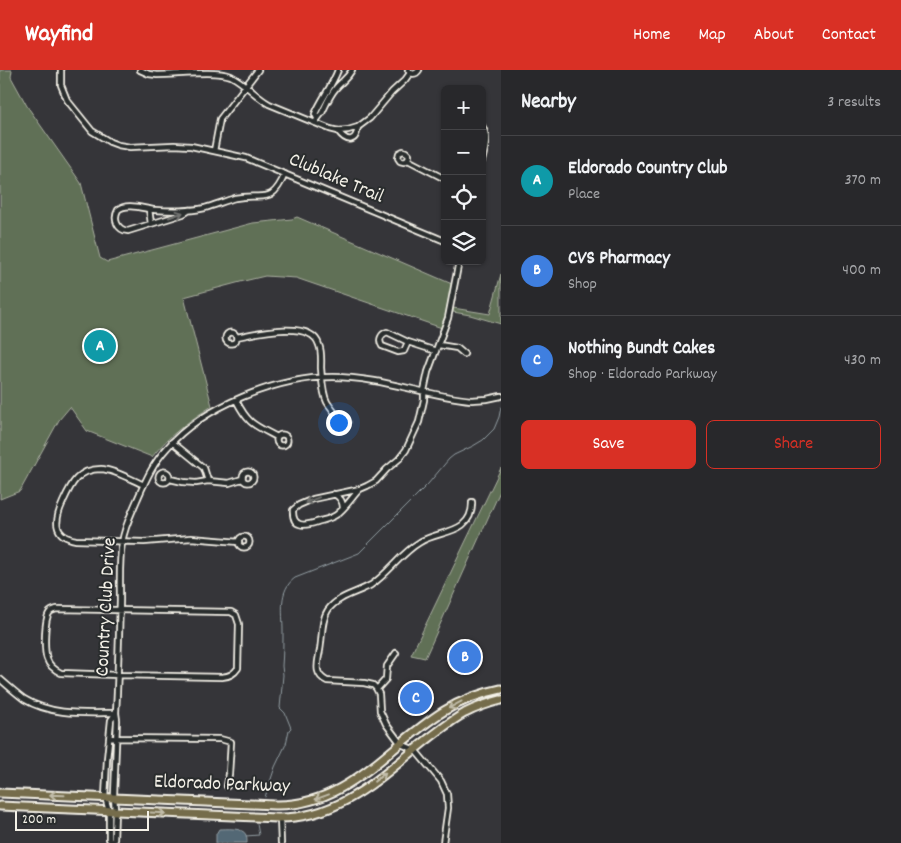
<!DOCTYPE html>
<meta charset="utf-8">
<style>
body{margin:0;font-family:Dekko,sans-serif;background:#303033;color:#f1f3f6}
.controls{position:absolute;right:15px;top:15px;display:grid;overflow:hidden;border-radius:8px;box-shadow:0 1px 4px #0004}
.controls button{width:45px;height:45px;display:grid;place-items:center;padding:0;border:0;border-bottom:1px solid #444447;background:#28282b;color:#f1f3f6;font:25px sans-serif}
.scale{position:absolute;left:15px;bottom:12px;width:134px;box-sizing:border-box;padding-left:5px;border:2px solid #f4f1e8;border-top:0;font-size:14px;line-height:18px;white-space:nowrap;color:#f4f1e8;-webkit-text-stroke:4px #2a2d2e;paint-order:stroke}
.you{position:absolute;left:338px;top:352px;width:18px;height:18px;margin:-12px;border:4px solid #fff;border-radius:50%;background:#1a73e8;box-shadow:0 0 0 8px #1a73e833}
.badge{display:grid;place-items:center;width:32px;height:32px;border-radius:50%;background:#d93025;color:#fff;font-size:16px;font-weight:700}
.pin{position:absolute;translate:-50% -50%;border:2px solid #fff;box-shadow:0 1px 5px #0006}
.list{margin:0;padding:0;list-style:none}
h2{display:flex;justify-content:space-between;align-items:center;height:65px;margin:0;padding:0 20px;font-size:21px}
h2 small{font-size:16px;font-weight:400;color:#a5a6a9}
.list li{display:grid;grid-template-columns:32px 1fr auto;gap:15px;align-items:center;box-sizing:border-box;height:90px;padding:0 20px;border-top:1px solid #444447}
.list b{display:block;font-size:19px;white-space:nowrap}
.list p{margin:0;font-size:16px;white-space:nowrap;color:#a5a6a9}
.list em{font-size:16px;font-style:normal;color:#a5a6a9}
.actions{display:flex;gap:10px;padding:15px 20px}
.actions a{flex:1;padding:11px 0;border:1px solid #d93025;border-radius:8px;text-align:center;font-size:18px;color:#d93025}
.actions .main{background:#d93025;color:#fff}
.icon{flex:none;width:28px;height:28px;fill:none;stroke:currentColor;stroke-width:2;stroke-linecap:round;stroke-linejoin:round}
.map{position:relative;flex:none;width:501px;height:773px;overflow:hidden}
header{display:flex;align-items:center;gap:30px;box-sizing:border-box;height:70px;padding:0 25px;background:#d93025;color:#fff}
header strong{font-size:24px}
nav{display:flex;gap:28px;margin-inline-start:auto;font-size:18px}
main{display:flex}
aside{flex:1;background:#28282b}
.map>svg:first-child{display:block}
.green{fill:#606f57;stroke:#aab0a0}
.water{fill:#526775;stroke:#939ea3}
.lines{fill:none;stroke-linecap:round;stroke-linejoin:round}
.stream{stroke:#939ea3;stroke-width:1}
.street-casing{stroke:#f4f1e8;stroke-width:8}
.primary-casing{stroke:#f4f1e8;stroke-width:11}
.street{stroke:#2a2d2e;stroke-width:4.5}
.primary{stroke:#746c4b;stroke-width:7}
.oneway{stroke:#71726f}
.oneway2{stroke:#c1bca9}
.labels{text-anchor:middle;dominant-baseline:central;stroke-width:4;stroke-linejoin:round;paint-order:stroke}
.street-label{font-size:20px;fill:#f4f1e8;stroke:#2a2d2e}
</style>
<header>
<strong>Wayfind</strong>
<nav><a>Home</a><a>Map</a><a>About</a><a>Contact</a></nav>
</header>
<main>
<div class="map">
<svg width="501" height="773" viewBox="0 0 501 773">
<rect width="100%" height="100%" fill="#353539"/>
<filter id="ink" filterUnits="userSpaceOnUse"><feTurbulence type="fractalNoise" baseFrequency=".02" numOctaves="2"/><feDisplacementMap in="SourceGraphic" scale="10" xChannelSelector="R" yChannelSelector="G"/><feConvolveMatrix kernelMatrix="1 2 1 2 8 2 1 2 1" color-interpolation-filters="sRGB"/></filter>
<g filter="url(#ink)">
<!-- green -->
<path class="green" d="M0,0H12L11,7L27,36L81,113L100,188L107,192L253,153L292,149L297,147L452,214L447,241L442,258L296,208L265,206L244,211L184,227L212,336C189,351 169,365 152,387L87,361L70,337L59,350L20,421L0,429Z
M501,204V254L470,245L453,242V238L490,244Z
M501,398V419L425,588L411,585Z"/>
<!-- water -->
<path class="water" d="M219,759C226,759 243,757 246,765C247,767 247,771 247,773H216V764Z"/>
<g class="lines">
<!-- stream -->
<path class="stream" d="M265,727L275,697L286,674L289,660L291,658L285,643L280,638L283,605L282,596C283,584 283,572 283,560C283,543 278,520 295,508L359,483L428,414L449,389L454,385L473,376L483,370L494,359L499,347L501,337
M246,766L259,765L257,754"/>
<!-- street casing -->
<g class="street-casing">
<path id="street" d="M61,0V15L67,30L92,61L110,72L118,75L130,77L174,75L191,76L246,88L445,171
M140,0L149,4L157,5C178,5 214,0 231,6C245,13 255,26 269,34L330,59L338,61L348,60L358,57L370,48L392,22L405,10L410,3
M408,0C411,5 416,5 419,0
M317,48L315,44C322,28 332,16 338,0
M315,53C317,49 319,47 322,43C326,35 329,26 336,18C342,11 347,9 352,0
M482,56C489,67 485,79 482,91
M338,61C347,73 356,73 358,57
M214,81L220,49L258,0
M408,90L409,85L406,82L403,81L399,83L398,88L400,91L404,92L408,90L445,109
M149,139L151,154
M190,140L183,144L128,161C117,160 113,149 118,140C127,132 144,139 155,140C169,141 192,141 205,138C215,135 225,131 235,128C262,122 271,137 285,104
M387,262L408,272L404,281L398,282L382,276C378,270 381,264 387,262Z
M225.5 268a5.5 5.5 0 1 1 11 0a5.5 5.5 0 1 1-11 0Z
M237,267C255,263 312,249 319,275C322,282 321,290 321,298C322,308 322,322 327,332C330,337 335,342 338,348
M408,272L436,281
M439,275L457,278L464,284
M236,330C248,354 254,355 277,367
M336.5 352a5.5 5.5 0 1 1 11 0a5.5 5.5 0 1 1-11 0Z
M276.5 370a5.5 5.5 0 1 1 11 0a5.5 5.5 0 1 1-11 0Z
M172,372L204,398L208,411
M242.5 407a5.5 5.5 0 1 1 11 0a5.5 5.5 0 1 1-11 0Z
M158.5 407a5.5 5.5 0 1 1 11 0a5.5 5.5 0 1 1-11 0Z
M170,409L183,412L196,413L208,411L229,413L242,409
M144,415C130,409 115,400 101,399C78,399 71,414 63,432C55,449 52,466 76,470L144,472L191,468L239,472
M360,419C352,427 345,439 336,445C330,449 323,450 317,452C305,456 292,458 293,440L299,435L313,429L360,419L367,416L376,411L387,399L399,389L406,380L419,352L424,330V321L428,302L448,248L459,191
M334,424C340,427 343,431 343,438
M238.5 472a5.5 5.5 0 1 1 11 0a5.5 5.5 0 1 1-11 0Z
M57,539L231,542L236,545L239,554L238,598C234,604 230,606 222,607L118,605L61,603C55,600 49,596 47,589C44,581 44,548 50,542C52,540 54,540 57,539Z
M0,609C8,616 16,623 24,629C52,646 85,643 116,643
M377,619L386,609L387,596L396,583
M110,668L220,669L231,672L229,704L227,716
M280,748L281,773
M112,773L114,770L115,741L114,725L117,650L116,643C118,605 119,567 120,530C120,511 119,491 122,473C124,458 131,444 137,430C145,412 153,393 167,378C203,336 278,307 333,307C380,307 424,325 471,330L487,329L501,326
M112,773L109,769V741L105,727L107,689L111,650L116,643
M443,773L448,738L447,724L441,711L415,680L401,674L386,654L380,641L379,624L376,618L373,615L364,613L327,611C315,605 317,596 319,585C323,570 320,552 328,540C338,526 357,523 371,515C389,503 401,483 420,472C439,460 473,465 472,432"/>
</g>
<!-- primary casing -->
<g class="primary-casing">
<path id="primary" d="M0,723L274,735C348,737 387,676 444,641C462,630 481,623 501,619
M0,736L277,748C341,749 381,706 428,669C440,660 452,650 465,643C477,637 489,633 501,630"/>
</g>
<!-- street -->
<use href="#street" class="street"/>
<!-- primary -->
<use href="#primary" class="primary"/>
</g>
<!-- one-way arrows -->
<defs><path id="oneway-shaft" d="M-6 0H5M1.5-3L5.5 0L1.5 3" fill="none" stroke-width="1.6" stroke-linecap="round" stroke-linejoin="round" transform="scale(1.25)"/></defs>
<g class="oneway">
<use href="#oneway-shaft" transform="translate(176 145) rotate(-19)"/>
<use href="#oneway-shaft" transform="translate(312 430) rotate(160)"/>
</g>
<g class="oneway2">
<use href="#oneway-shaft" transform="translate(455 635) rotate(152)"/>
<use href="#oneway-shaft" transform="translate(380 707) rotate(-38)"/>
<use href="#oneway-shaft" transform="translate(57 725) rotate(-178)"/>
<use href="#oneway-shaft" transform="translate(322 727) rotate(160)"/>
<use href="#oneway-shaft" transform="translate(158 743) rotate(3)"/>
</g>
</g>
<g class="labels">
<!-- street labels -->
<g class="street-label">
<text transform="translate(336 109) rotate(23)">Clublake Trail</text>
<text transform="translate(107 537) rotate(-87)">Country Club Drive</text>
<text transform="translate(222 715) rotate(2)">Eldorado Parkway</text>
</g>
</g>
</svg>
<div class="controls">
<button>+</button>
<button>−</button>
<button><svg class="icon" aria-label="locate" viewBox="0 0 24 24"><circle cx="12" cy="12" r="6"/><path d="M12 2v4M12 18v4M2 12h4M18 12h4"/></svg></button>
<button><svg class="icon" aria-label="layers" viewBox="0 0 24 24"><path d="M12 4l9 5-9 5-9-5zM3 14l9 5 9-5"/></svg></button>
</div>
<div class="scale">200 m</div>
<div class="you"></div>
<div class="pin badge" style="left:100px;top:276px;background:#0f9aa8">A</div>
<div class="pin badge" style="left:465px;top:587px;background:#3f7fe0">B</div>
<div class="pin badge" style="left:416px;top:628px;background:#3f7fe0">C</div>
</div>
<aside>
<h2>Nearby<small>3 results</small></h2>
<ul class="list">
<li><span class="badge" style="background:#0f9aa8">A</span><div><b>Eldorado Country Club</b><p>Place</p></div><em>370 m</em></li>
<li><span class="badge" style="background:#3f7fe0">B</span><div><b>CVS Pharmacy</b><p>Shop</p></div><em>400 m</em></li>
<li><span class="badge" style="background:#3f7fe0">C</span><div><b>Nothing Bundt Cakes</b><p>Shop · Eldorado Parkway</p></div><em>430 m</em></li>
</ul>
<div class="actions"><a class="main">Save</a><a>Share</a></div>
</aside>
</main>
